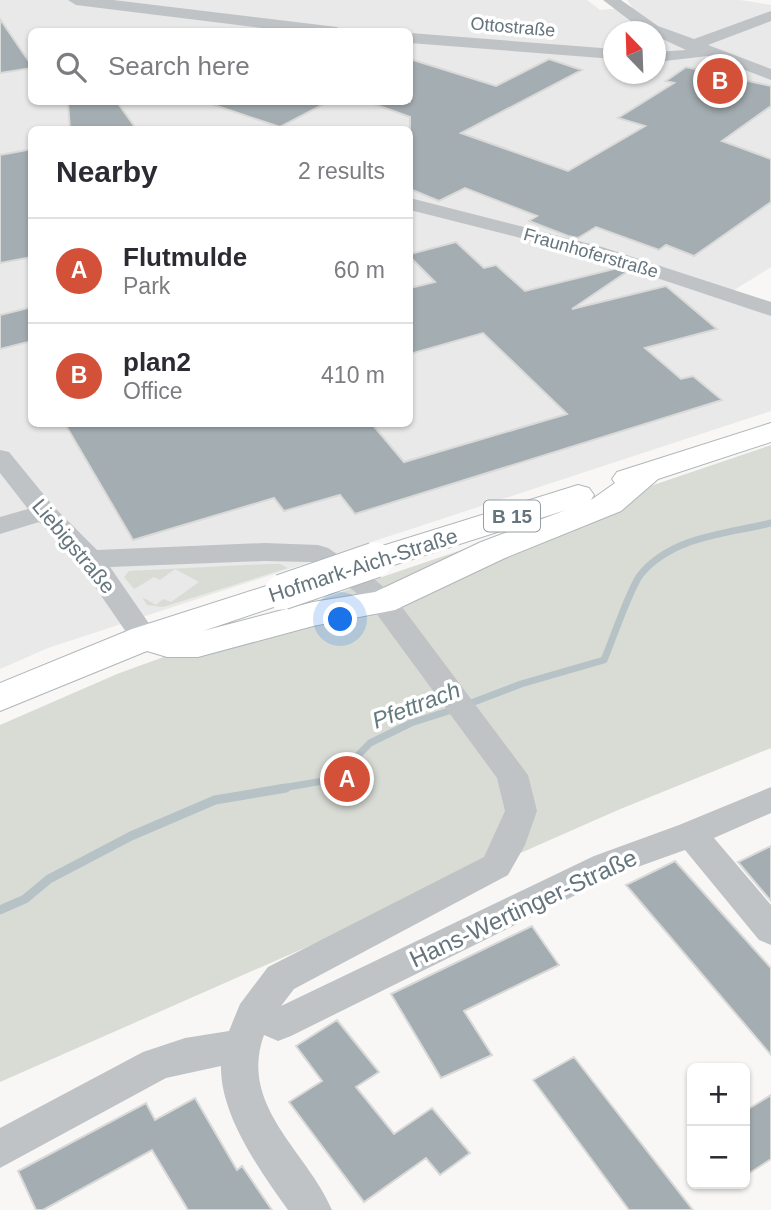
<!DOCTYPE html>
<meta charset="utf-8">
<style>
body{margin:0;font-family:Helvetica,sans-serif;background:#f2f2f3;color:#2b2b33}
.controls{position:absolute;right:21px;bottom:21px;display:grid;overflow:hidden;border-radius:10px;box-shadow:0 2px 5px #0004}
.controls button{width:63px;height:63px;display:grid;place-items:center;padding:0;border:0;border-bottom:2px solid #e1e1e2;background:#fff;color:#2b2b33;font:35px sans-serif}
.compass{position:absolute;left:603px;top:21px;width:63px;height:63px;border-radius:50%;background:#fff;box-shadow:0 2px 5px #0004;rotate:337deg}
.you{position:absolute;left:341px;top:620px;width:24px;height:24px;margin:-18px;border:5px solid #fff;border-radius:50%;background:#1a73e8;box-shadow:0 0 0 10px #1a73e833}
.badge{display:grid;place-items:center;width:46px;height:46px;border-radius:50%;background:#d45139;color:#fff;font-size:23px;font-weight:700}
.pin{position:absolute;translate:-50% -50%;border:4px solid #fff;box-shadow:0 2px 7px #0006}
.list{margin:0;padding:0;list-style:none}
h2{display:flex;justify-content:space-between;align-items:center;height:91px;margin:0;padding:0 28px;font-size:30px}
h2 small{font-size:23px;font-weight:400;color:#7c7c81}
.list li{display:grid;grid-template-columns:46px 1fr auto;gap:21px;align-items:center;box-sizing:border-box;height:105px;padding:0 28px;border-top:2px solid #e1e1e2}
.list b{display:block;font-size:26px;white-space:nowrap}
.list p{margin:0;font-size:23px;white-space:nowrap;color:#7c7c81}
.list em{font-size:23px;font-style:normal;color:#7c7c81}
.icon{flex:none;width:38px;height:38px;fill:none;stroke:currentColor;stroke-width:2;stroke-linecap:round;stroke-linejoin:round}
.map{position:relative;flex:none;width:771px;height:1210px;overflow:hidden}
.search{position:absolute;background:#fff;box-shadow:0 2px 5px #0004;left:28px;top:28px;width:385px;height:77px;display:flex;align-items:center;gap:18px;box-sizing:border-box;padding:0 24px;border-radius:10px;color:#7c7c81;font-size:26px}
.panel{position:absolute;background:#fff;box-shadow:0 2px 5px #0004;left:28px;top:126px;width:385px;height:301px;border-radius:10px}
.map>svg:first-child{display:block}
.built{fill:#e8e9e8;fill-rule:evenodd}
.green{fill:#d8dcd5}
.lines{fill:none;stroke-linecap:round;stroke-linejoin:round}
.stream-far1{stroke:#b6c2c6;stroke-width:7}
.stream{stroke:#b6c2c6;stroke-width:9}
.building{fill:#a4adb2;stroke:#d9d9d8;stroke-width:2}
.major-casing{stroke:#b0b6b9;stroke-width:2}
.minor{fill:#bfc3c6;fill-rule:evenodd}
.major{fill:#fff;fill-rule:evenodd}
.major-bridge-casing{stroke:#b0b6b9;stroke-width:37;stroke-linecap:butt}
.major-bridge{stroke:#fff;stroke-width:35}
.labels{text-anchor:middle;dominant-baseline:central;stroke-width:7;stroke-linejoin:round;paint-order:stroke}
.far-street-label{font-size:18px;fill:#65757d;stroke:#fff}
.shield{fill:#fff;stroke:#939ea4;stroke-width:2}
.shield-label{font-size:19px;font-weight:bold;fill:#65757d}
.street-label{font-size:21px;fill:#65757d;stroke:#fff}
.water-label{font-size:23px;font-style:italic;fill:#657a7f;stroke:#fff}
.near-street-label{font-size:24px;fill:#65757d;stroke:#fff}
</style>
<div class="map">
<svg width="771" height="1210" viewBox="0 0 771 1210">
<rect width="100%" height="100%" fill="#f8f7f5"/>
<!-- built -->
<path class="built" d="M0,0H587L600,10L632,7L627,0H740L771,5V267L723,297L771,313V411L48,648L0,669ZM32,32H410V102H32ZM614,32H656V74H614ZM32,130H410V424H32Z"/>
<!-- green -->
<path class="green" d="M771,445V748L618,810L0,1082V725L117,674L385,576Z
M268,564H280L288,568L163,607L147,605L142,597L156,605L163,599L171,602L199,582L175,569L160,580L154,577L134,589L124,577L129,571Z"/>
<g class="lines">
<!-- stream-far1 -->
<path class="stream-far1" d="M466,705L521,684L604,660C612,642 630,587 641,574C673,536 726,534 771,523
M276,789L335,779L370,743L411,723L455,709"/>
<!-- stream -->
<path class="stream" d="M0,910L25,899L49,879L131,836L215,800L286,788"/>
</g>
<!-- building -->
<path class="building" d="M0,19L32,66V68L0,73Z
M410,59L496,86L549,59L582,70L461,133L568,171L645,126L618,118L674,83L666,81L686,67L771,86V106L722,141L771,159V202L694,256L666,245L659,250L596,227L578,238L568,236L529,221L537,216L465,188L439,201L410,189V117L374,104V102H410Z
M68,102H117L137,130H70Z
M215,102H328L280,127L214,105Z
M32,149V257L0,263V155Z
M456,242L484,268L496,265L525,291L618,268L628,271L572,309L666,286L717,329L645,348L681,379L693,376L722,400L355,514L340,495L284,511L274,498L133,540L65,424H372L404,462L567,414L483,333L410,354V288L435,282L410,257V254Z
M32,307V341L0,349V315Z
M771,846V901L738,862Z
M675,861L771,968V1055L626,885Z
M532,926L559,965L464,1011L492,1055L441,1078L391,994Z
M337,1020L379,1072L356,1087L394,1134L432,1108L470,1153L440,1175L426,1158L364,1202L289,1102L322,1081L296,1046Z
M574,1057L693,1210H629L533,1080Z
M771,1095V1159L745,1176V1111Z
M195,1098L237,1170L242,1166L272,1210H188L152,1150L43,1210H36L18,1171L146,1103L155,1120Z"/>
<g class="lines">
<!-- major casing -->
<g class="major-casing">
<path id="major" d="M771,423V442L658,479L621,511L505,558L395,610L313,626L198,657H167L147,651L0,711V683L132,629L282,581L294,584L299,592L294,600L203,631L313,602L375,592L481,542L566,510L375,571L363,568L358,560L363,552L578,485L589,488L594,495L591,500L615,483L612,479L617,472Z"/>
</g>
<!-- minor -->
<path class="minor" d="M68,0H113L337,27L345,32H294L76,5Z
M603,0H621L658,26L694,39L771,11V21L708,45L771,69V80L708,56L656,62V52L686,50L656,36V32H645Z
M410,33L614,49V59L410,43Z
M410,198L602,247L771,302V316L588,255L410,210Z
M0,450L9,452L53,506L97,550L264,543L318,545L328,548L374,579L393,595L528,775L537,811L525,845L508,875L294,989L281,1006L594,856L679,825L771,787V813L714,838L771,905V945L759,940L685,850L618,874L291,1036L278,1041L264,1035C238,1106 308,1152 332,1210H288C260,1171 220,1115 221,1066L166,1078L0,1168V1128L143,1052L185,1038L229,1031L240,1004L268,967L484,857L505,811L497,778L373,609L354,591L312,562L264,561L110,567L159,638L155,645L145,648L135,645L80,565L39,522L0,534V517L28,509L0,473Z"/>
<!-- major -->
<use href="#major" class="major"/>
<!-- major-bridge casing -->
<g class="major-bridge-casing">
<path id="major-bridge" d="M282,592L375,560"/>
</g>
<!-- major-bridge -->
<use href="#major-bridge" class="major-bridge"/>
</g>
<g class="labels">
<!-- far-street labels -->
<g class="far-street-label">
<text transform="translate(513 27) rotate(5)">Ottostraße</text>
<text transform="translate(591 253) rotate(16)">Fraunhoferstraße</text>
</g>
<!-- shield labels -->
<rect class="shield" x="484" y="500.5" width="56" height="31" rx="5"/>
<g class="shield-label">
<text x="512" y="516">B 15</text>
</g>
<!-- street labels -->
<g class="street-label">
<text transform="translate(74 546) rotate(50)">Liebigstraße</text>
<text transform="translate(363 565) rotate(-18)">Hofmark-Aich-Straße</text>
</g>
<!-- water labels -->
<g class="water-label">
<text transform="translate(416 705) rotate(-21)">Pfettrach</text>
</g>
<!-- near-street labels -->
<g class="near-street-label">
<text transform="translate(523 908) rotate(-25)">Hans-Wertinger-Straße</text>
</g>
</g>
</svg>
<div class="controls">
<button>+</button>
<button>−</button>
</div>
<svg class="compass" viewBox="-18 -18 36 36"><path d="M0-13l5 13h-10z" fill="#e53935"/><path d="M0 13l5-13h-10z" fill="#7c7c81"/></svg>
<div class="you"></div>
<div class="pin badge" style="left:347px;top:779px">A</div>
<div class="pin badge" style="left:720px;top:81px">B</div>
<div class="search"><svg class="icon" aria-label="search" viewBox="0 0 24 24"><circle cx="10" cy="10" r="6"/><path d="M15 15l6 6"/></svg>Search here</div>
<section class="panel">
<h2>Nearby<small>2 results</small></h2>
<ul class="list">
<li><span class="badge">A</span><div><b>Flutmulde</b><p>Park</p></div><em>60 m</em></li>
<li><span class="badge">B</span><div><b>plan2</b><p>Office</p></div><em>410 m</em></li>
</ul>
</section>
</div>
